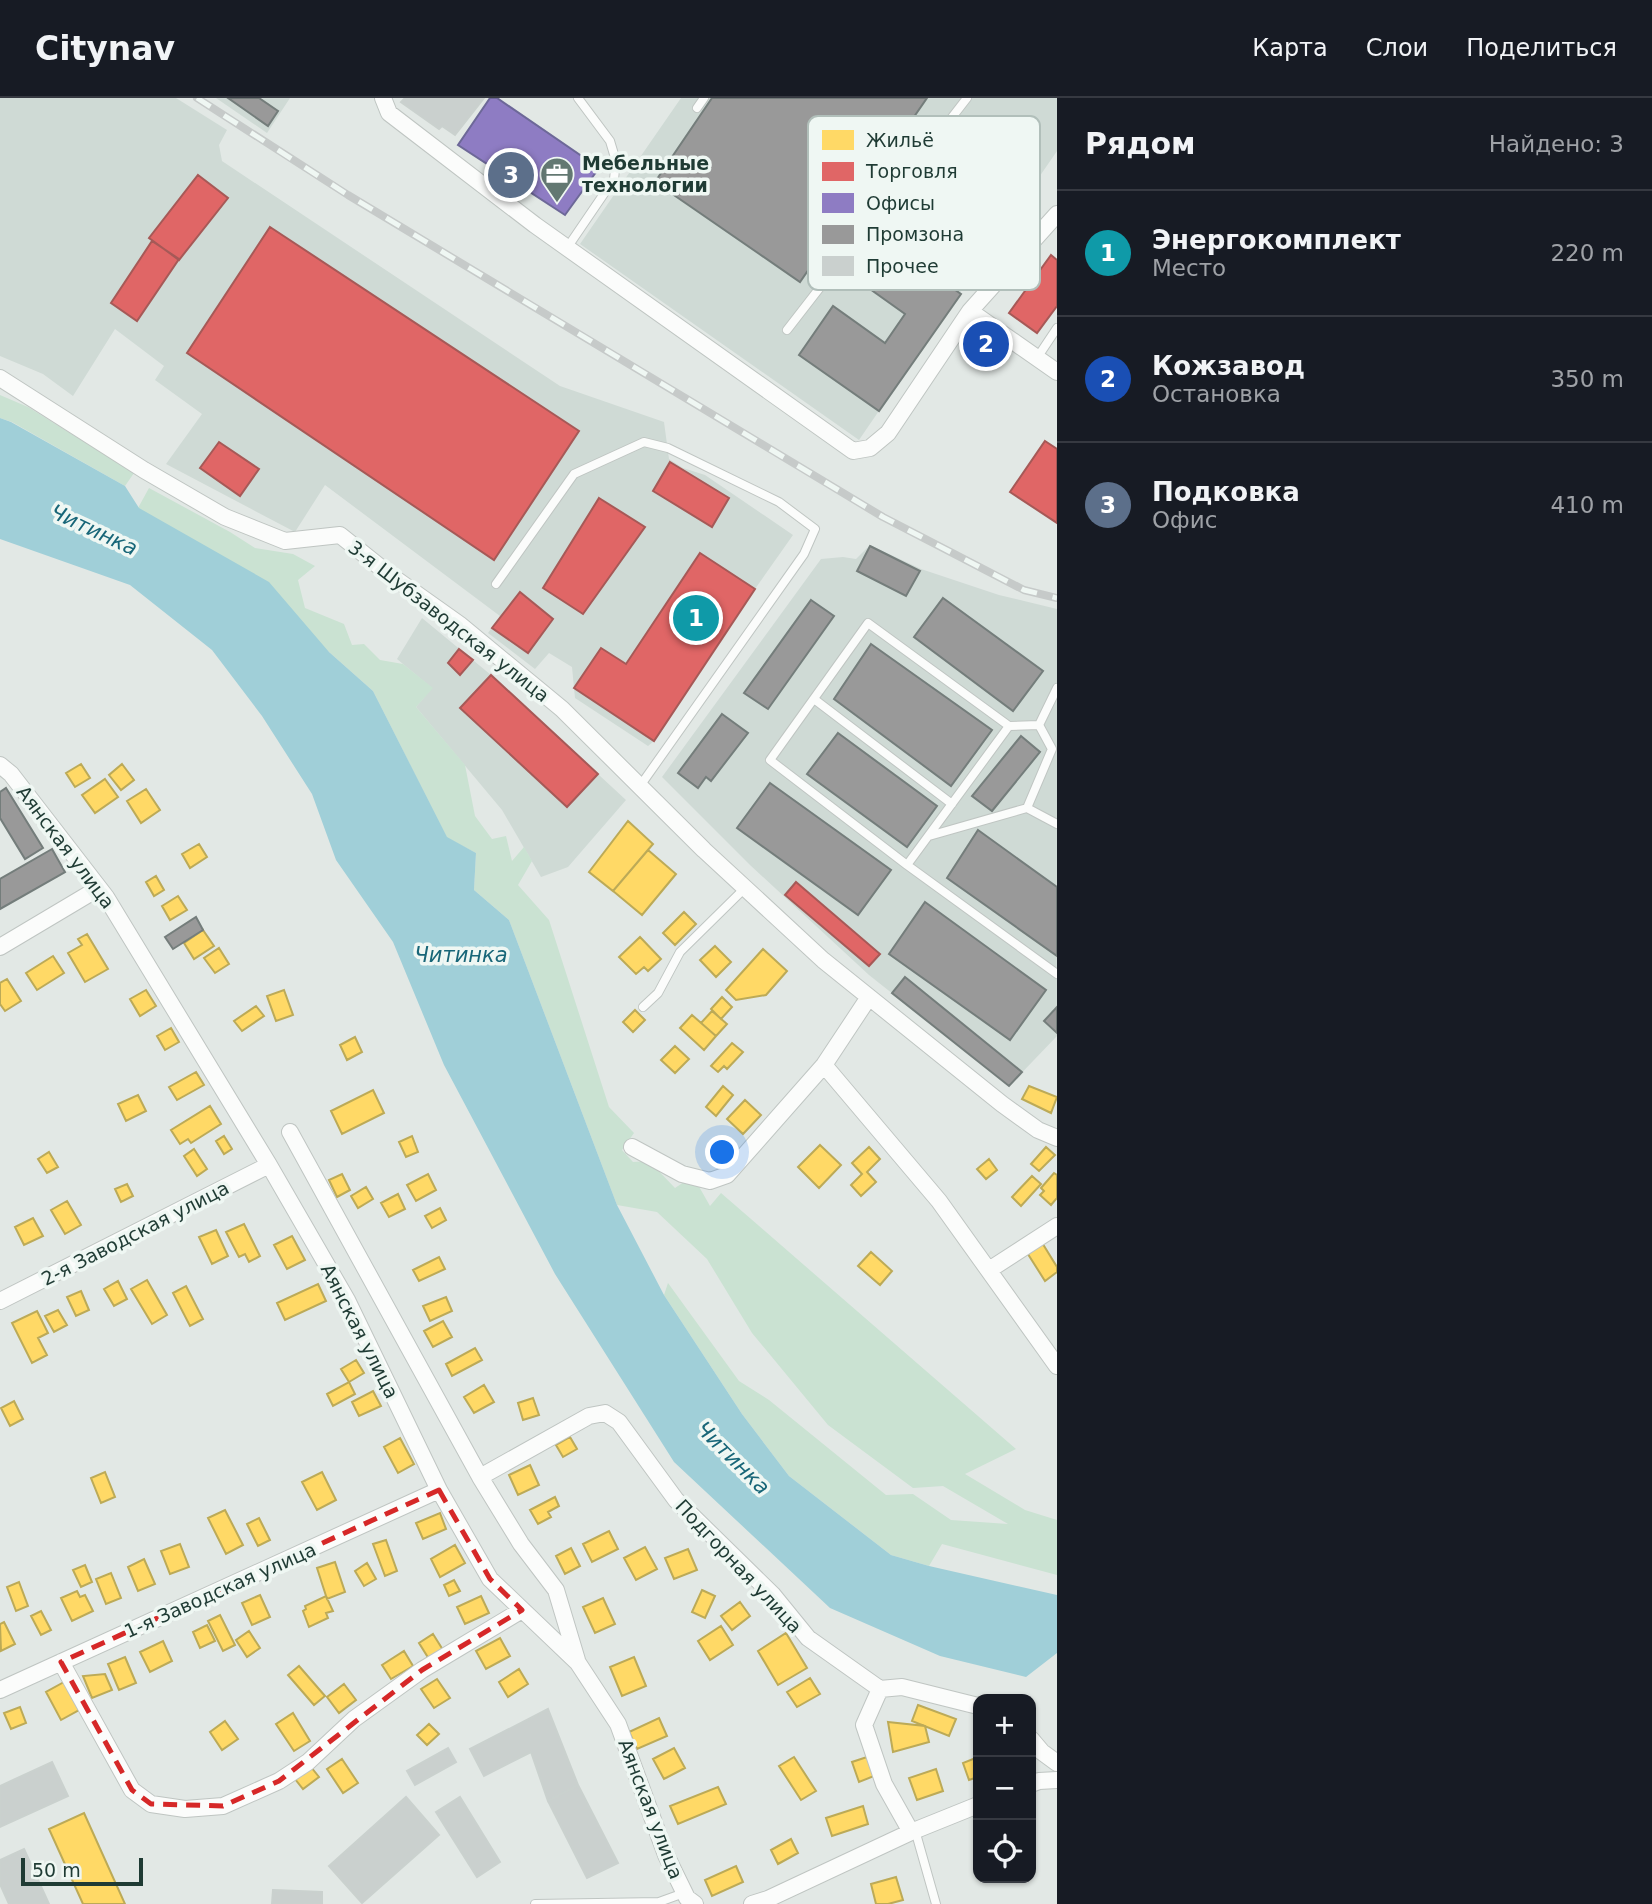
<!DOCTYPE html>
<html lang="ru">
<meta charset="utf-8">
<style>
body{margin:0;font-family:"DejaVu Sans",sans-serif;background:#20242c;color:#f1f3f6}
.controls{position:absolute;right:21px;bottom:21px;display:grid;overflow:hidden;border-radius:14px;box-shadow:0 2px 5px #0004}
.controls button{width:63px;height:63px;display:grid;place-items:center;padding:0;border:0;border-bottom:2px solid #363941;background:#171b24;color:#f1f3f6;font:35px sans-serif}
.scale{position:absolute;left:21px;bottom:18px;width:122px;box-sizing:border-box;padding-left:7px;border:4px solid #1f3b34;border-top:0;font-size:19px;line-height:24px;white-space:nowrap;color:#1f3b34;-webkit-text-stroke:5px #eff7f3;paint-order:stroke}
.you{position:absolute;left:723px;top:1055px;width:24px;height:24px;margin:-18px;border:5px solid #fff;border-radius:50%;background:#1a73e8;box-shadow:0 0 0 10px #1a73e833}
.badge{display:grid;place-items:center;width:46px;height:46px;border-radius:50%;background:#637872;color:#fff;font-size:23px;font-weight:700}
.pin{position:absolute;translate:-50% -50%;border:4px solid #fff;box-shadow:0 2px 7px #0006}
.list{margin:0;padding:0;list-style:none}
h2{display:flex;justify-content:space-between;align-items:center;height:91px;margin:0;padding:0 28px;font-size:30px}
h2 small{font-size:23px;font-weight:400;color:#9ea1a6}
.list li{display:grid;grid-template-columns:46px 1fr auto;gap:21px;align-items:center;box-sizing:border-box;height:126px;padding:0 28px;border-top:2px solid #363941}
.list b{display:block;font-size:26px;white-space:nowrap}
.list p{margin:0;font-size:23px;white-space:nowrap;color:#9ea1a6}
.list em{font-size:23px;font-style:normal;color:#9ea1a6}
.icon{flex:none;width:38px;height:38px;fill:none;stroke:currentColor;stroke-width:2;stroke-linecap:round;stroke-linejoin:round}
.map{position:relative;flex:none;width:1057px;height:1806px;overflow:hidden}
header{display:flex;align-items:center;gap:42px;box-sizing:border-box;height:98px;padding:0 35px;background:#171b24;border-bottom:2px solid #363941}
header strong{font-size:33px}
nav{display:flex;gap:38px;margin-inline-start:auto;font-size:24px}
main{display:flex}
aside{flex:1;background:#171b24}
.map>svg:first-child{display:block}
.built{fill:#cfdad5}
.green{fill:#cae2d2}
.water{fill:#a0cfd8}
.homes{fill:#ffd966;stroke:#bcaa57;stroke-width:2}
.shops{fill:#e06666;stroke:#a65957;stroke-width:2}
.offices{fill:#8e7cc3;stroke:#6d6898;stroke-width:2}
.industry{fill:#999;stroke:#747d7b;stroke-width:2}
.building{fill:#cad0ce;stroke:#cad1ce;stroke-width:2}
.lines{fill:none;stroke-linecap:round;stroke-linejoin:round}
.lane-casing{stroke:#bfc5c2;stroke-width:10}
.street-casing{stroke:#bfc5c2;stroke-width:18}
.lane{stroke:#fbfcfb;stroke-width:8}
.street{stroke:#fbfcfb;stroke-width:16}
.rail-casing{stroke:#c6cac9;stroke-width:8}
.rail{stroke:#eff7f3;stroke-width:5;stroke-dasharray:16;stroke-linecap:butt}
.marked{fill:none;stroke:#d62828;stroke-width:5;stroke-dasharray:14 9;stroke-linejoin:round}
.labels{text-anchor:middle;dominant-baseline:central;stroke-width:7;stroke-linejoin:round;paint-order:stroke}
.poi-label{font-size:19px;font-weight:bold;fill:#1f3b34;stroke:#eff7f3;text-anchor:start}
.street-label{font-size:19px;fill:#1f3b34;stroke:#eff7f3}
.water-label{font-size:21px;font-style:italic;fill:#186678;stroke:#eff7f3}
.key{fill:#eff7f3;stroke:#b1bfba;stroke-width:2}
.key-label{font-size:19px;fill:#1f3b34}
</style>
<header>
<strong>Citynav</strong>
<nav><a>Карта</a><a>Слои</a><a>Поделиться</a></nav>
</header>
<main>
<div class="map">
<svg width="1057" height="1806" viewBox="0 0 1057 1806">
<rect width="100%" height="100%" fill="#e2e8e5"/>
<!-- built -->
<path class="built" d="M0,0H176L227,32L219,47L222,63L560,288L664,324L669,361L683,370L705,377L793,437L755,491L654,643L648,648L575,600L572,569L549,555L535,571L488,535L500,518L325,387L295,434L166,366L202,316L155,282L164,268L115,231L73,298L43,276L0,258Z
M216,0H290L267,35Z
M681,0H1057V53L859,342L580,146Z
M870,447L921,471L999,497L1057,511V938L1009,988L869,877L750,767L662,679L821,461L843,459L856,461Z
M422,520L491,577L626,702L568,769L541,779L502,712L416,609L432,590L397,561Z"/>
<!-- green -->
<path class="green" d="M0,297L28,309L134,375L125,388L12,324L0,320Z
M149,390L230,434L255,450L293,456L315,468L298,482L305,510L344,526L352,547L364,546L380,562L403,566L433,590L416,609L465,667L475,718L492,741L506,738L512,763L524,749L532,763L518,787L549,822L609,1009L634,1035L622,1052L633,1064L649,1063L675,1090L693,1078L710,1108L721,1095L1016,1351L965,1376L1025,1412L1057,1422V1477L942,1446L929,1468L891,1457L789,1378L742,1316L664,1197L668,1185L739,1283L769,1302L886,1397L913,1396L951,1422L1008,1426L943,1388L913,1390L828,1327L752,1235L707,1161L657,1114L617,1107L509,822L474,792L476,755L447,740L373,593L329,554L138,410Z"/>
<!-- water -->
<path class="water" d="M0,320L11,324L125,388L139,410L269,484L329,554L373,593L447,739L476,755L474,792L509,822L617,1107L664,1197L742,1316L789,1378L891,1457L929,1468L1057,1497V1555L1026,1579L940,1558L830,1510L674,1364L555,1176L444,967L393,844L336,762L312,696L262,618L212,552L130,487L0,441Z"/>
<!-- homes -->
<path class="homes" d="M81,666L90,680L75,689L66,675Z
M122,666L134,682L121,692L109,677Z
M105,681L118,699L95,715L82,697Z
M146,691L160,712L141,725L127,703Z
M628,723L653,746L613,793L589,774Z
M199,746L207,759L190,770L182,756Z
M648,752L676,776L642,817L613,793Z
M156,778L164,792L154,798L146,784Z
M178,798L187,812L170,822L162,808Z
M684,814L696,826L675,847L663,835Z
M203,832L214,848L194,861L184,845Z
M87,836L108,871L85,884L68,855L82,847L78,841Z
M640,839L661,861L648,873L644,869L636,876L619,859Z
M715,848L731,864L716,879L700,862Z
M219,850L229,866L215,875L204,860Z
M763,851L787,873L766,897L736,902L726,892Z
M53,858L64,875L37,892L26,875Z
M7,881L21,903L5,913L0,906V885Z
M146,892L156,908L140,918L130,901Z
M284,892L293,917L276,923L267,898Z
M722,899L732,909L721,921L711,911Z
M256,908L264,918L242,933L234,923Z
M635,912L645,922L633,934L623,924Z
M712,913L727,926L716,938L701,925Z
M692,917L716,938L704,952L680,930Z
M171,930L179,944L165,952L157,938Z
M355,939L362,954L347,962L340,947Z
M732,945L743,954L727,971L724,968L718,974L711,968Z
M675,948L689,961L675,975L661,962Z
M196,974L204,987L177,1002L169,989Z
M723,988L733,997L716,1018L706,1009Z
M1029,988L1057,999L1051,1015L1022,1001Z
M373,992L384,1015L342,1036L331,1013Z
M138,997L146,1013L126,1023L118,1006Z
M745,1002L761,1017L743,1036L727,1021Z
M210,1008L221,1026L191,1045L188,1041L180,1046L171,1032Z
M224,1038L232,1051L224,1056L216,1043Z
M412,1038L418,1054L406,1059L399,1044Z
M820,1047L841,1067L819,1090L798,1069Z
M869,1049L880,1061L867,1074L876,1084L861,1098L851,1087L862,1076L852,1065Z
M1046,1049L1055,1057L1039,1073L1031,1066Z
M194,1051L207,1071L197,1078L184,1058Z
M49,1054L58,1069L47,1075L38,1061Z
M989,1061L997,1072L986,1081L977,1071Z
M1054,1075L1057,1077V1100L1051,1107L1040,1097L1044,1093L1041,1090Z
M342,1076L350,1092L337,1099L329,1082Z
M428,1076L436,1092L416,1103L407,1087Z
M1032,1078L1041,1086L1021,1108L1012,1099Z
M127,1086L133,1098L121,1104L115,1091Z
M366,1089L373,1101L358,1110L351,1098Z
M398,1096L405,1111L389,1119L381,1105Z
M67,1103L81,1127L65,1136L51,1112Z
M440,1110L446,1122L432,1130L425,1118Z
M33,1120L43,1138L24,1147L15,1129Z
M244,1126L260,1158L249,1164L245,1156L239,1159L226,1134Z
M216,1132L228,1158L212,1166L199,1139Z
M292,1138L305,1162L287,1171L274,1147Z
M1041,1143L1057,1169V1174L1045,1183L1026,1153Z
M871,1154L892,1173L880,1187L858,1168Z
M439,1159L445,1171L419,1183L413,1172Z
M147,1182L167,1217L152,1226L131,1191Z
M118,1183L127,1201L114,1208L104,1191Z
M318,1186L326,1203L285,1222L277,1205Z
M186,1188L203,1221L190,1228L173,1195Z
M81,1193L89,1212L76,1218L67,1199Z
M446,1199L452,1213L430,1223L423,1208Z
M58,1212L67,1227L54,1234L45,1218Z
M37,1213L48,1235L38,1240L47,1257L32,1265L12,1225Z
M443,1223L452,1239L433,1249L424,1233Z
M475,1250L482,1262L452,1278L446,1266Z
M356,1262L364,1275L349,1284L341,1271Z
M349,1284L355,1296L333,1308L327,1296Z
M484,1287L494,1304L474,1315L464,1299Z
M373,1293L381,1308L359,1318L352,1304Z
M533,1300L539,1317L523,1322L518,1305Z
M14,1303L23,1321L10,1328L1,1310Z
M570,1339L577,1351L563,1359L556,1347Z
M400,1340L414,1366L398,1375L384,1349Z
M530,1367L539,1387L518,1397L509,1377Z
M105,1374L115,1399L101,1405L91,1380Z
M322,1374L336,1402L317,1412L302,1384Z
M555,1399L559,1408L548,1414L551,1419L538,1426L530,1412Z
M225,1412L243,1447L226,1456L208,1420Z
M440,1415L446,1431L423,1441L416,1425Z
M259,1420L270,1442L258,1448L247,1426Z
M609,1433L618,1451L592,1464L583,1446Z
M386,1442L397,1473L385,1478L373,1446Z
M180,1446L189,1469L170,1476L161,1453Z
M455,1447L465,1465L440,1479L431,1461Z
M645,1449L657,1471L636,1482L624,1460Z
M571,1450L580,1468L565,1476L556,1458Z
M688,1451L697,1472L674,1481L665,1460Z
M144,1461L155,1486L138,1493L128,1469Z
M335,1464L345,1494L327,1501L317,1470Z
M367,1465L376,1481L364,1488L355,1473Z
M85,1467L92,1484L81,1489L73,1472Z
M111,1475L121,1500L106,1506L96,1481Z
M454,1482L460,1493L449,1498L444,1487Z
M19,1484L28,1508L16,1513L7,1489Z
M702,1492L715,1498L705,1520L692,1514Z
M77,1493L80,1499L85,1497L93,1513L72,1523L61,1500Z
M260,1497L270,1519L252,1527L242,1505Z
M326,1498L333,1513L326,1515L328,1520L309,1529L303,1513L306,1511L305,1508Z
M481,1498L489,1515L465,1526L457,1509Z
M603,1500L615,1526L595,1535L583,1509Z
M740,1504L750,1518L732,1532L721,1518Z
M41,1513L51,1532L41,1537L31,1518Z
M220,1517L235,1547L223,1553L208,1523Z
M4,1524L15,1546L1,1553L0,1526Z
M207,1527L215,1543L200,1550L193,1534Z
M721,1528L733,1547L710,1562L698,1543Z
M249,1533L260,1550L247,1559L236,1542Z
M786,1535L807,1570L778,1587L758,1553Z
M433,1536L443,1552L429,1561L419,1545Z
M500,1540L510,1558L486,1571L476,1553Z
M163,1543L172,1563L150,1574L140,1554Z
M404,1553L413,1568L391,1581L382,1567Z
M125,1559L136,1585L119,1592L108,1566Z
M634,1559L646,1588L622,1598L610,1569Z
M299,1568L325,1598L314,1607L288,1577Z
M519,1571L528,1586L508,1599L499,1584Z
M105,1576L112,1592L92,1600L83,1578Z
M810,1580L820,1596L797,1609L787,1594Z
M437,1581L450,1600L434,1610L421,1591Z
M64,1584L79,1612L61,1622L46,1594Z
M344,1586L356,1602L339,1615L327,1599Z
M918,1607L956,1621L949,1638L912,1623Z
M20,1609L26,1625L11,1631L4,1615Z
M293,1615L310,1643L294,1653L276,1626Z
M659,1620L667,1638L637,1651L629,1634Z
M225,1623L238,1641L222,1652L210,1634Z
M888,1624L925,1628L929,1644L893,1654Z
M429,1626L439,1636L427,1647L417,1637Z
M674,1650L685,1670L664,1681L653,1661Z
M794,1659L816,1693L801,1702L779,1668Z
M867,1659L874,1678L859,1684L852,1664Z
M978,1659V1679L969,1682L963,1665Z
M342,1661L358,1685L343,1695L327,1671Z
M311,1669L319,1679L303,1691L295,1681Z
M936,1671L943,1693L917,1702L909,1680Z
M718,1689L726,1706L678,1726L670,1708Z
M863,1708L868,1726L832,1738L826,1720Z
M84,1715L125,1806H83L49,1731Z
M791,1741L798,1755L778,1766L771,1752Z
M736,1768L743,1784L712,1798L705,1782Z
M896,1779L903,1802L888,1806H876L871,1786Z"/>
<!-- shops -->
<path class="shops" d="M198,77L228,100L179,162L149,140Z
M270,129L579,333L494,462L187,255Z
M152,143L179,161L137,223L111,205Z
M1051,157L1057,162V208L1037,235L1009,215Z
M1045,343L1057,351V425L1010,394Z
M219,344L259,371L240,398L200,370Z
M670,364L729,400L712,429L653,393Z
M599,400L645,429L583,516L543,490Z
M700,455L755,491L654,643L574,590L601,550L626,566Z
M520,494L553,521L528,555L492,530Z
M459,551L473,562L460,577L448,565Z
M491,577L598,676L567,709L460,610Z
M796,784L880,856L869,868L785,797Z"/>
<!-- offices -->
<path class="offices" d="M490,0H497L599,70L565,117L458,47Z"/>
<!-- industry -->
<path class="industry" d="M228,0H259L278,13L268,28Z
M712,0H927L800,184L655,84Z
M898,152L961,196L879,313L799,257L833,208L885,245L905,216L870,191Z
M870,448L920,473L906,498L857,473Z
M943,500L1043,573L1013,613L914,539Z
M811,502L834,518L768,611L744,595Z
M871,546L992,632L951,688L834,601Z
M722,616L748,635L711,683L706,679L698,690L678,675Z
M838,635L937,708L907,749L807,676Z
M1021,638L1040,654L992,713L972,698Z
M770,685L891,772L858,817L737,730Z
M6,690L43,750L25,761L0,720V694Z
M978,732L1057,789V858L947,780Z
M52,751L65,774L0,811V781Z
M925,804L1046,892L1010,942L889,856Z
M196,819L203,832L173,851L165,839Z
M905,879L1022,974L1009,988L892,895Z
M1057,909V935L1044,923Z"/>
<!-- building -->
<path class="building" d="M405,0H484L455,37L442,28L439,31L401,4Z
M548,1611L578,1687L548,1703L531,1654L484,1678L470,1651Z
M448,1650L456,1664L415,1687L407,1673Z
M52,1664L68,1698L0,1729V1688Z
M578,1687L618,1765L587,1780L548,1703Z
M406,1699L439,1737L362,1805L329,1768Z
M460,1699L500,1764L477,1779L436,1714Z
M24,1751L49,1806H9L0,1786V1762Z
M273,1792L322,1794V1806H272Z"/>
<g class="lines">
<!-- lane casing -->
<g class="lane-casing">
<path id="lane" d="M697,10L704,0
M567,150L614,81L616,63L610,43L578,0
M787,232L967,0
M1037,260L1057,230
M496,486L574,376L644,344L668,350L779,404L815,431L804,456L640,688
M1057,590L1039,627L1052,651L1027,710L1057,726
M814,601L952,706
M1039,627L1009,628L868,525L770,662L907,767L1057,876
M929,738L1027,710
M907,767L1009,628
M643,909L658,895L680,854L745,790
M915,1732L936,1806
M535,1806L659,1804L684,1795"/>
</g>
<!-- street casing -->
<g class="street-casing">
<path id="street" d="M383,0L389,15L535,127L853,353L870,350L888,335L970,213L1057,116
M970,213L1057,274
M0,280L144,372L225,419L285,443L340,437L390,477L459,526L562,611L704,752L823,862L1002,1006L1038,1032L1057,1040
M0,667L11,676L106,799L269,1067L347,1202L439,1392L490,1481L578,1565L618,1626L666,1757L687,1800L695,1806
M0,849L99,790
M824,967L939,1103L1057,1268
M290,1034L480,1379L521,1446L556,1492L577,1562
M632,1049L682,1076L710,1083L727,1077L824,967L869,899
M989,1172L1057,1128
M0,1203L269,1067
M480,1379L589,1318L605,1315L619,1324L676,1402L773,1497L808,1540L880,1591L864,1627L884,1686L911,1734
M61,1564L132,1692L151,1706L185,1711L223,1708L279,1683L308,1664L354,1621L422,1572L522,1512
M880,1591L902,1589L978,1608
M0,1592L439,1392
M1031,1641L1042,1654L1057,1665
M1031,1686L1039,1683L1057,1682
M752,1806L768,1801L911,1734L978,1707"/>
</g>
<!-- lane -->
<use href="#lane" class="lane"/>
<!-- street -->
<use href="#street" class="street"/>
<!-- rail casing -->
<g class="rail-casing">
<path id="rail" d="M197,0L348,97L883,419L1024,492L1057,500"/>
</g>
<!-- rail -->
<use href="#rail" class="rail"/>
</g>
<!-- marked area -->
<path class="marked" d="M439,1392L490,1481L522,1512L422,1572L279,1683L223,1708L151,1706L132,1692L61,1564Z"/>
<!-- icons -->
<defs>
<g id="office-pin" transform="scale(1.75)"><path d="M0 17L-7.5 6A9.5 9.5 0 1 1 7.5 6Z" fill="#637872" stroke="#eff7f3"/><path d="M-6-3h4V-5.5h4V-3h4V5H-6ZM-1-4.5V-3h2v-1.5ZM-6 0V1H6V0Z" fill="#fff"/></g>
</defs>
<g fill-rule="evenodd">
<use href="#office-pin" x="557" y="76"/>
</g>
<g class="labels">
<!-- poi labels -->
<g class="poi-label">
<text x="582" y="65">Мебельные<tspan x="582" dy="22">технологии</tspan></text>
</g>
<!-- street labels -->
<g class="street-label">
<text transform="translate(449 523) rotate(38)">3-я Шубзаводская улица</text>
<text transform="translate(66 749) rotate(53)">Аянская улица</text>
<text transform="translate(135 1135) rotate(-27)">2-я Заводская улица</text>
<text transform="translate(360 1233) rotate(63)">Аянская улица</text>
<text transform="translate(739 1468) rotate(47)">Подгорная улица</text>
<text transform="translate(220 1492) rotate(-24)">1-я Заводская улица</text>
<text transform="translate(651 1711) rotate(69)">Аянская улица</text>
</g>
<!-- water labels -->
<g class="water-label">
<text transform="translate(94 432) rotate(25)">Читинка</text>
<text x="461" y="857">Читинка</text>
<text transform="translate(733 1360) rotate(45)">Читинка</text>
</g>
</g>
<!-- legend -->
<rect x="808" y="18" width="232" height="174" rx="10" class="key"/>
<rect x="822" y="32" width="32" height="20" fill="#ffd966"/>
<rect x="822" y="64" width="32" height="19" fill="#e06666"/>
<rect x="822" y="95" width="32" height="20" fill="#8e7cc3"/>
<rect x="822" y="127" width="32" height="19" fill="#999"/>
<rect x="822" y="158" width="32" height="20" fill="#cad0ce"/>
<g class="key-label">
<text x="866" y="49">Жильё</text>
<text x="866" y="80">Торговля</text>
<text x="866" y="112">Офисы</text>
<text x="866" y="143">Промзона</text>
<text x="866" y="175">Прочее</text>
</g>
</svg>
<div class="controls">
<button>+</button>
<button>−</button>
<button><svg class="icon" aria-label="locate" viewBox="0 0 24 24"><circle cx="12" cy="12" r="6"/><path d="M12 2v4M12 18v4M2 12h4M18 12h4"/></svg></button>
</div>
<div class="scale">50 m</div>
<div class="you"></div>
<div class="pin badge" style="left:696px;top:520px;background:#0f9aa8">1</div>
<div class="pin badge" style="left:986px;top:246px;background:#1a4fb4">2</div>
<div class="pin badge" style="left:511px;top:77px;background:#5c6f8a">3</div>
</div>
<aside>
<h2>Рядом<small>Найдено: 3</small></h2>
<ul class="list">
<li><span class="badge" style="background:#0f9aa8">1</span><div><b>Энергокомплект</b><p>Место</p></div><em>220 m</em></li>
<li><span class="badge" style="background:#1a4fb4">2</span><div><b>Кожзавод</b><p>Остановка</p></div><em>350 m</em></li>
<li><span class="badge" style="background:#5c6f8a">3</span><div><b>Подковка</b><p>Офис</p></div><em>410 m</em></li>
</ul>
</aside>
</main>
